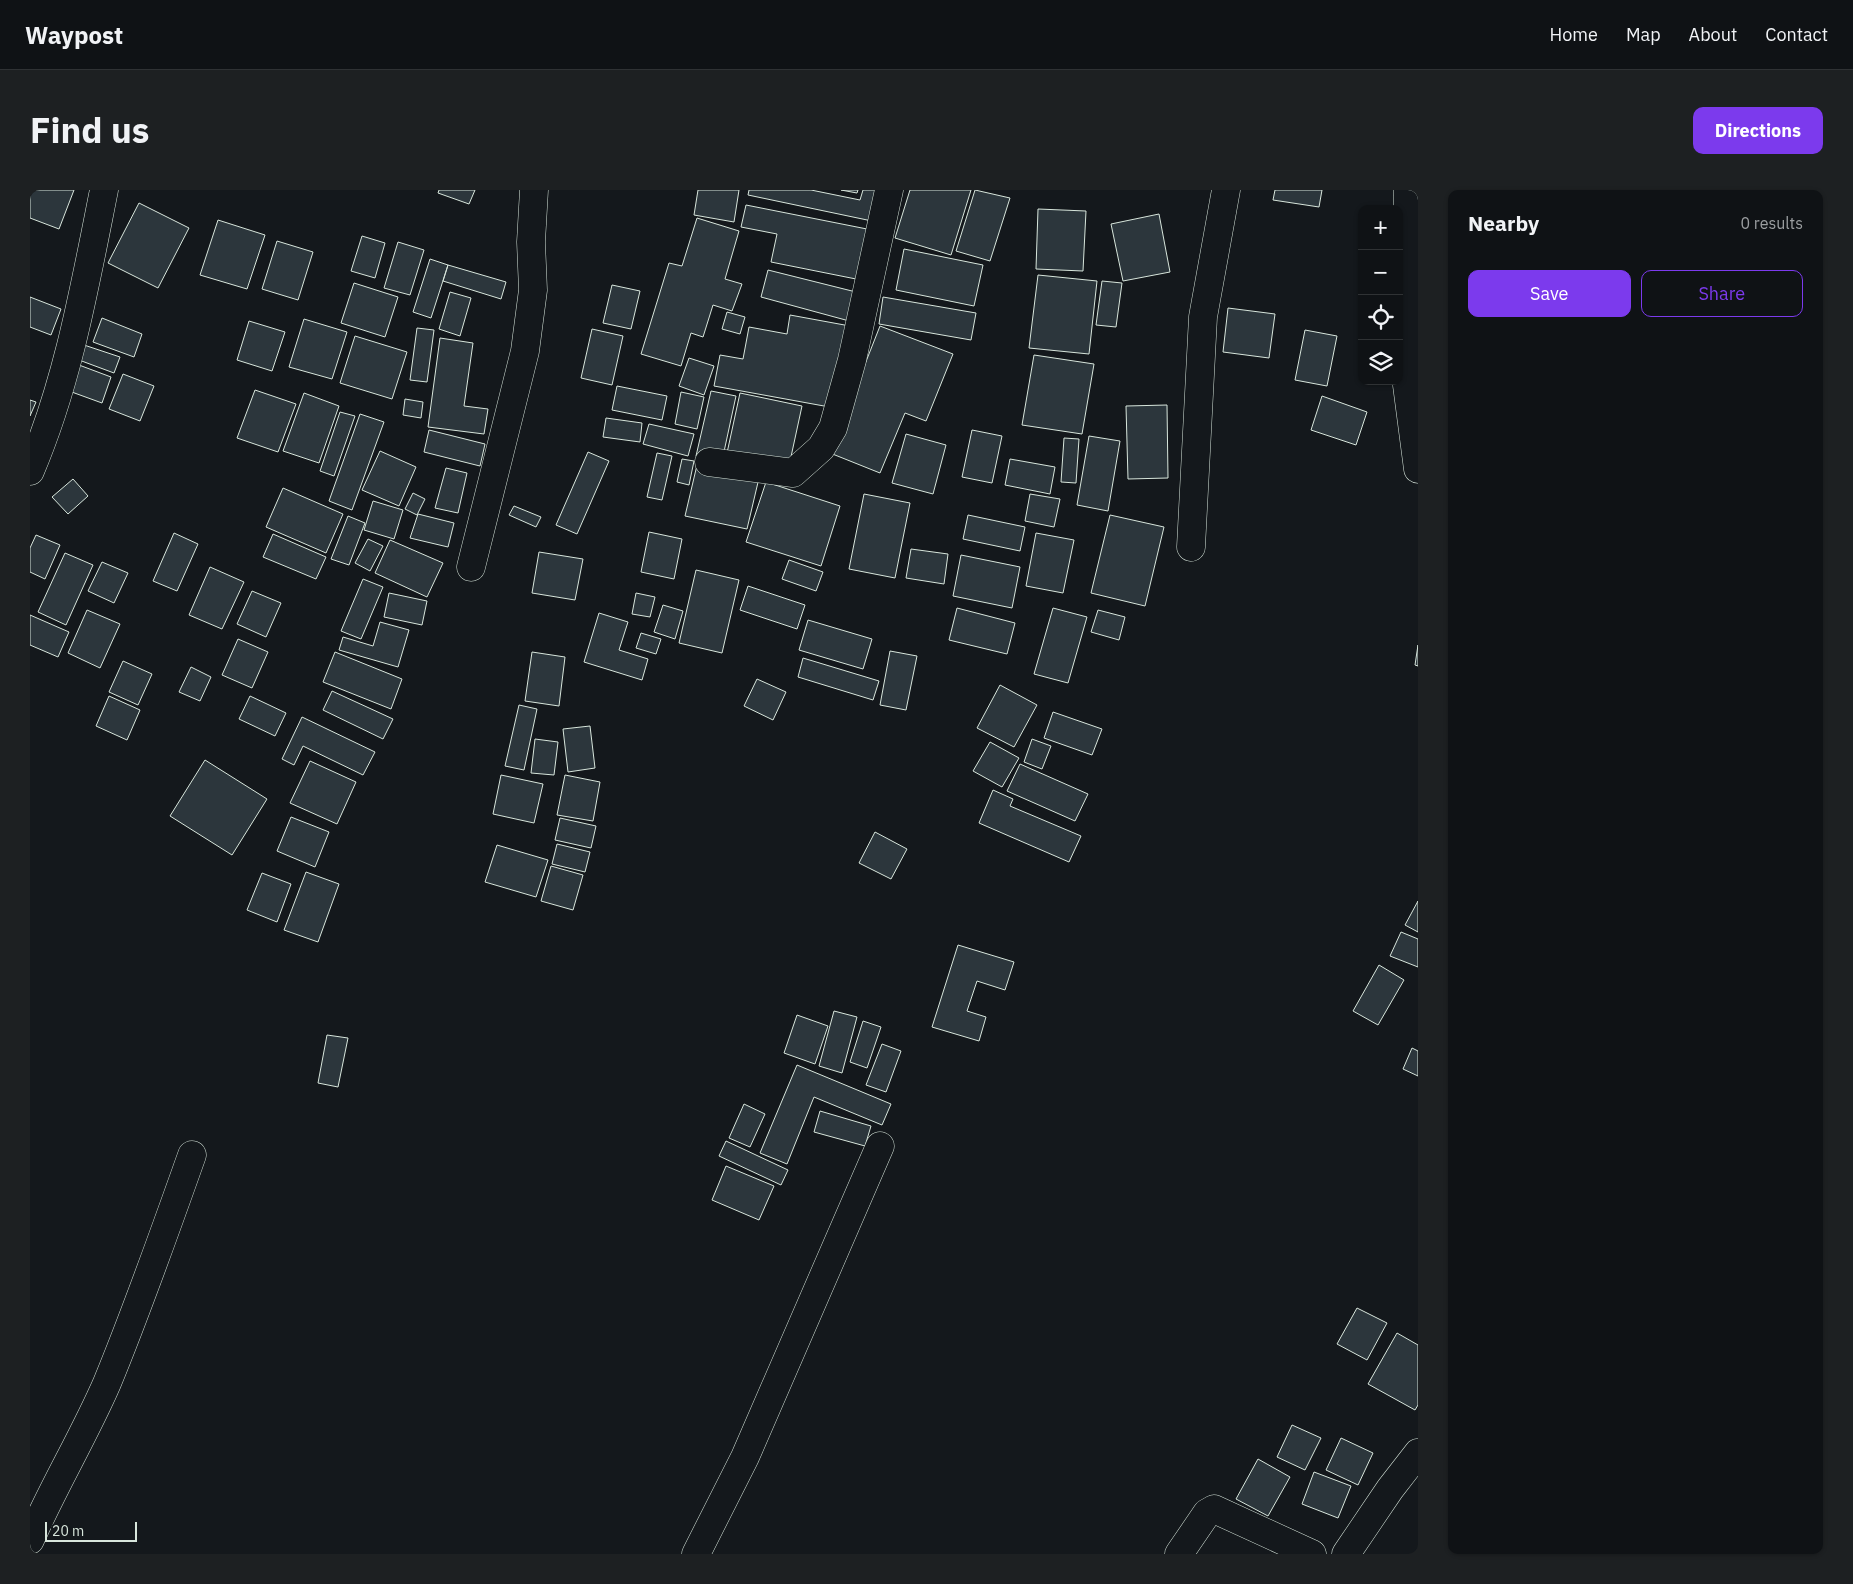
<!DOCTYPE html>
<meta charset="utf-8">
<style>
body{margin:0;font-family:"IBM Plex Sans",sans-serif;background:#1d2022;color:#f1f3f6}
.controls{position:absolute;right:15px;top:15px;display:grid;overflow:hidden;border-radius:10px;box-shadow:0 1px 4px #0004}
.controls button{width:45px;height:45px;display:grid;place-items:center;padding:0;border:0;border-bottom:1px solid #2f3234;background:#0f1215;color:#f1f3f6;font:25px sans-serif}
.scale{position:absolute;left:15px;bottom:12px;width:92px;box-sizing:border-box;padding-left:5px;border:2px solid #d8e6dc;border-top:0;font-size:14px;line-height:18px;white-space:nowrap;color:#d8e6dc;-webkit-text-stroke:4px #14181c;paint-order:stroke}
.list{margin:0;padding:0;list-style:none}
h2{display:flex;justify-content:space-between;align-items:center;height:65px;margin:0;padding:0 20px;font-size:21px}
h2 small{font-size:16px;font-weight:400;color:#9b9ea0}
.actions{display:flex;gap:10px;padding:15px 20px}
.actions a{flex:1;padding:11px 0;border:1px solid #7c3aed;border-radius:10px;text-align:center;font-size:18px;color:#7c3aed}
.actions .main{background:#7c3aed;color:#fff}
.icon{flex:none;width:28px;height:28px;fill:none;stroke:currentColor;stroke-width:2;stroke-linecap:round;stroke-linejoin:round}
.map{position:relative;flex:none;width:1388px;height:1364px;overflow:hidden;border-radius:10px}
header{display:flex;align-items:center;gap:30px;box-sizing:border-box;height:70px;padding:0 25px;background:#0f1215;border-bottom:1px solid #2f3234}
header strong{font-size:24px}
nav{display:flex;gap:28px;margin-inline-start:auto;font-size:18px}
.intro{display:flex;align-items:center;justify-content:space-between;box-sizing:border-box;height:120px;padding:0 30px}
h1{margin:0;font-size:35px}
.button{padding:12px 22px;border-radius:10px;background:#7c3aed;color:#fff;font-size:18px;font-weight:700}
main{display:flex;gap:30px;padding:0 30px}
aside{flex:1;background:#0f1215;border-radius:10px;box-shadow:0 1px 4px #0004}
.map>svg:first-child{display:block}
.building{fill:#2c363c;stroke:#d8e6dc}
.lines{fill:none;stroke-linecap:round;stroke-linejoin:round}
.minor-casing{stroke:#d8e6dc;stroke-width:29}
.minor{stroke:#14181c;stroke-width:28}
</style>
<header>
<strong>Waypost</strong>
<nav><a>Home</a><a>Map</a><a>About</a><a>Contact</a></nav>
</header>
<div class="intro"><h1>Find us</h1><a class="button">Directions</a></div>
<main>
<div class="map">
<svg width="1388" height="1364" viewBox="0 0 1388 1364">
<rect width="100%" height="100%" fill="#14181c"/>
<!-- building -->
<path class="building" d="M0,0H44L29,39L0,28Z
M409,0H445L439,14L408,3Z
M668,0H709L704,32L664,25Z
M719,0H781L830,10L833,0H849L842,31L718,5Z
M811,0H828L827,3Z
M880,0H941L921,65L865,48Z
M945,0L980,8L960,71L926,61Z
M1245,0H1292L1289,17L1243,10Z
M109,13L159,38L128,98L78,73Z
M716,15L842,40L831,90L741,72L747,44L711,37Z
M1008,19L1056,21L1053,81L1006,79Z
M1129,24L1140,82L1093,91L1081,34Z
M667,28L709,41L695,89L712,94L702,121L683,115L673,147L661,143L651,176L611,164L639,73L652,76Z
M188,30L235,45L217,99L170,85Z
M332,46L355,53L345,88L321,81Z
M247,51L283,62L268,110L232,99Z
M368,52L394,60L380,105L354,98Z
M874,59L953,75L944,116L866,100Z
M400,69L418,75L401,128L383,122Z
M418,75L476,92L471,109L413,91Z
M738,80L830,103L823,132L731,107Z
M1008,85L1067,91L1059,164L999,158Z
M1072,91L1092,93L1086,137L1066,135Z
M324,93L368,107L355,147L311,133Z
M582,95L610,101L601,139L573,133Z
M420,102L441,108L430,146L409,139Z
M0,107L31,119L21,145L0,137Z
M853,107L946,123L941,150L849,134Z
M1198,118L1245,124L1239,168L1193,162Z
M697,122L715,127L710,144L692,139Z
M760,125L820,136L805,218L684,196L690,165L713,169L719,137L757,144Z
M72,128L112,144L104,167L63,152Z
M274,129L317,142L302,189L259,177Z
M219,131L255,142L242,181L207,170Z
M850,136L923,164L896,231L875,223L850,283L800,263Z
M387,138L404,140L397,192L380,190Z
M562,139L593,146L582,195L551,188Z
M1275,140L1307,146L1297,196L1265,190Z
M325,146L377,162L362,209L310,193Z
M410,148L443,153L434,216L458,219L454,244L398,237Z
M54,155L90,167L84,183L49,170Z
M1004,165L1064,174L1052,244L992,235Z
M659,168L684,176L674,205L649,196Z
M49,175L81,187L72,213L39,201Z
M93,184L124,196L110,231L79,219Z
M587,196L637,206L632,230L582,220Z
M225,200L266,214L248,262L207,248Z
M681,201L706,206L692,271L666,266Z
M651,202L674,207L667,239L645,234Z
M274,203L309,216L289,273L253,261Z
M710,203L772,216L759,276L697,263Z
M1292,206L1337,222L1326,255L1281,240Z
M375,209L393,212L391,228L373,225Z
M0,210L6,212L0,226Z
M1137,215L1138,288L1098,289L1096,216Z
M310,222L325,226L304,286L290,281Z
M330,224L354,232L322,320L299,311Z
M576,228L612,233L610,252L573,247Z
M619,234L664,244L658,266L613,254Z
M399,240L455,254L450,276L394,262Z
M942,240L972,246L962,293L932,287Z
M876,244L916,255L903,304L862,293Z
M1059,246L1090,251L1078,321L1047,315Z
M1034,248L1049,249L1046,293L1031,292Z
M350,261L386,277L369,316L332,300Z
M558,262L579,271L547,344L526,335Z
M627,263L642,266L632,310L617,307Z
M652,269L664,271L659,295L647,292Z
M980,269L1025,277L1020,304L975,295Z
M667,275L729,288L717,339L655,326Z
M416,278L437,283L428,323L405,318Z
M43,289L58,306L38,324L22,307Z
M736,292L810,316L791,376L716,352Z
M253,298L313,324L296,363L236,337Z
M383,303L395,309L387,325L375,319Z
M834,304L880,313L865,388L819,379Z
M1000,304L1030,309L1024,337L995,331Z
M343,311L373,320L364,349L334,340Z
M484,316L511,327L506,337L479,325Z
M388,324L424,333L418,357L380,348Z
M938,325L995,337L990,361L933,349Z
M1080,325L1134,337L1115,416L1061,403Z
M318,326L335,333L319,375L301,369Z
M619,342L652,349L644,389L611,382Z
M144,343L168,354L147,401L123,391Z
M1006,343L1044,350L1033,403L996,396Z
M243,344L296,367L286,389L233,367Z
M6,345L30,355L15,389L0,382V358Z
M338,349L353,356L340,381L325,373Z
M360,350L413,373L397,407L345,383Z
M881,359L918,364L914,394L876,388Z
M509,362L553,369L545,410L502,403Z
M35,363L63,375L36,435L8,422Z
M931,365L990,377L982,418L923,406Z
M759,370L793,382L786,401L752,389Z
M72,372L98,383L84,413L58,401Z
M180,377L214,392L192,439L159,425Z
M666,380L709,390L692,463L649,453Z
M333,389L353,397L331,449L311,441Z
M718,396L775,415L767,439L710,420Z
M222,401L251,413L236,447L207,434Z
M359,403L397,411L392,435L354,427Z
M606,403L625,407L620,427L602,424Z
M633,415L653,421L645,449L624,442Z
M927,418L985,433L977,464L919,450Z
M1023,418L1057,427L1038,493L1004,484Z
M57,420L90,434L70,478L38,463Z
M1068,420L1095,427L1089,450L1061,442Z
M569,423L598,432L589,460L618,469L612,490L554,472Z
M0,425L39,442L28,467L0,455Z
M778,430L842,449L833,479L769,460Z
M350,432L379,440L368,477L309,460L313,447L343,456Z
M611,443L631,449L626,464L606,458Z
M208,449L238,462L222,498L192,485Z
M1388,455V476L1385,475Z
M860,461L887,466L876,520L850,515Z
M305,462L372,489L361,519L293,492Z
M502,462L535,467L529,516L495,511Z
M773,468L849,491L843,510L768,487Z
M93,471L122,484L108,515L79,502Z
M161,477L181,487L170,511L149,502Z
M727,489L756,502L743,530L714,516Z
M970,495L1007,515L984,557L947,538Z
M302,501L363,529L353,549L293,520Z
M79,506L110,520L97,550L66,536Z
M220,506L256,523L245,546L209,529Z
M489,515L507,519L494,580L475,576Z
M1023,522L1072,539L1062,565L1014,548Z
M272,527L345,562L333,585L273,556L264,575L252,569Z
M560,536L565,578L538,582L533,539Z
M505,549L528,552L524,585L501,583Z
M1002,549L1021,556L1012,579L994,572Z
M960,552L989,568L972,597L943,581Z
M175,570L237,609L202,665L140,626Z
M280,571L326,592L307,634L260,613Z
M990,574L1058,604L1045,631L977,601Z
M471,585L513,594L504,633L463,624Z
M535,585L570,592L563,631L527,625Z
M963,600L983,609L980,616L1051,646L1039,672L949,633Z
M261,627L299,642L285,677L247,661Z
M530,628L566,636L561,658L525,650Z
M845,642L877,659L861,689L829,673Z
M527,654L560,662L555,682L522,674Z
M467,655L518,670L506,707L455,692Z
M521,676L553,685L543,720L511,711Z
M276,682L309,694L288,752L254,740Z
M232,683L261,694L247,732L217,720Z
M1388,711V742L1375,735Z
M1371,742L1388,749V777L1360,766Z
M928,755L984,772L975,800L947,791L937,821L956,827L949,851L902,837Z
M1349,775L1374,790L1348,835L1323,821Z
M804,821L827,827L812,883L789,876Z
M767,825L798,836L785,874L754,863Z
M833,831L851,837L837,878L820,872Z
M297,845L318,848L308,897L288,893Z
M852,854L871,861L856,902L836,895Z
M1382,858L1388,861V886L1373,879Z
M767,875L861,914L852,935L784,907L757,974L730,963Z
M714,914L735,924L720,957L699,948Z
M790,921L841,936L835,956L784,942Z
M696,951L758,980L751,995L689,966Z
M696,976L744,996L729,1030L682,1010Z
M1327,1118L1357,1133L1337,1170L1307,1154Z
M1367,1143L1388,1155V1215L1385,1220L1338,1194Z
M1262,1235L1291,1248L1275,1280L1247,1267Z
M1311,1248L1343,1263L1328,1295L1296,1280Z
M1228,1269L1260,1287L1238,1326L1206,1309Z
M1284,1282L1321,1296L1308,1328L1272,1314Z"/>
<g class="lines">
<!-- minor casing -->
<g class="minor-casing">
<path id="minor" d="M1378,0L1377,195L1388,279
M679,272L763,283L791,258L803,238L822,170L859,0
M0,281C38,192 55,95 74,0
M1161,357L1173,127L1196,0
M441,377L495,161L503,100L501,52L504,0
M0,1350C23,1297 54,1246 77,1193C108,1118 135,1041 162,965
M666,1364L715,1267L850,956
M1149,1364L1177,1323L1184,1319L1282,1364
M1316,1364L1360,1299L1388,1263"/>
</g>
<!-- minor -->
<use href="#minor" class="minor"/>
</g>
</svg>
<div class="controls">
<button>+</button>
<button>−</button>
<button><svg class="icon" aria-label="locate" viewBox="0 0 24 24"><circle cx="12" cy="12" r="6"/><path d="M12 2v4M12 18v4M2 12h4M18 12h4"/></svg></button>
<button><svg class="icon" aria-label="layers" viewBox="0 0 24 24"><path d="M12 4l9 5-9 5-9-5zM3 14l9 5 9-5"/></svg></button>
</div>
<div class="scale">20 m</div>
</div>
<aside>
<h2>Nearby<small>0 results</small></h2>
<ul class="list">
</ul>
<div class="actions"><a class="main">Save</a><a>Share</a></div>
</aside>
</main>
